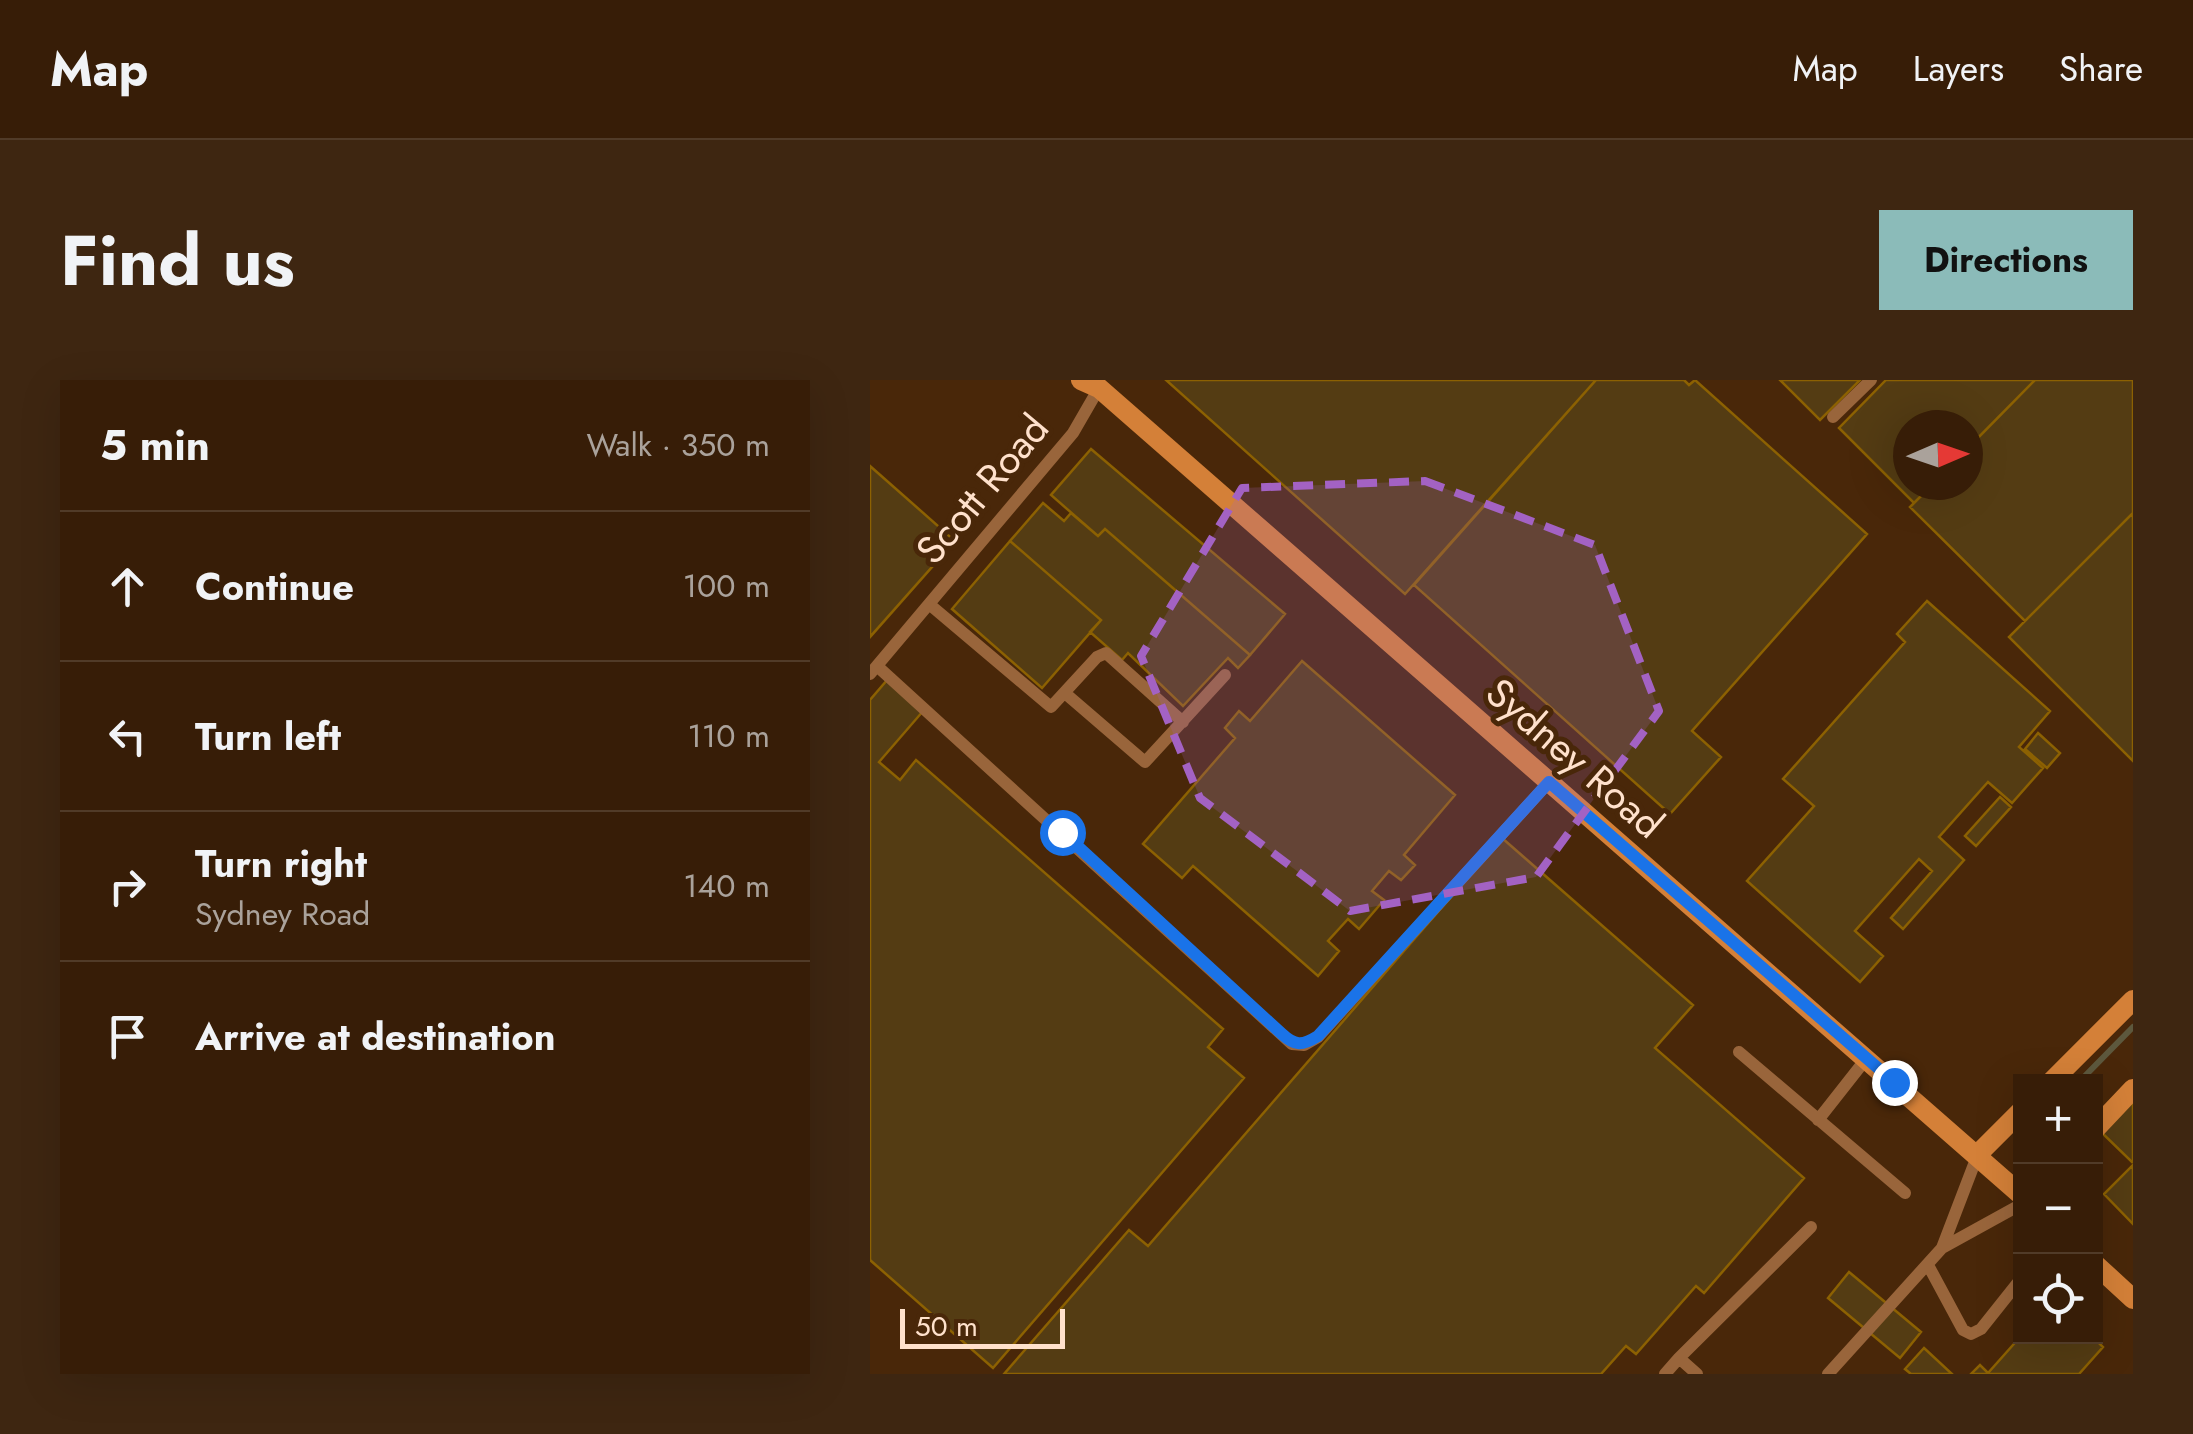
<!DOCTYPE html>
<meta charset="utf-8">
<style>
body{margin:0;font-family:Jost,sans-serif;background:#3e2611;color:#f1f3f6}
.controls{position:absolute;right:30px;bottom:30px;display:grid;overflow:hidden;border-radius:0px;box-shadow:0 10px 40px #0002}
.controls button{width:90px;height:90px;display:grid;place-items:center;padding:0;border:0;border-bottom:2px solid #513b28;background:#371d07;color:#f1f3f6;font:50px sans-serif}
.compass{position:absolute;left:1023px;top:30px;width:90px;height:90px;border-radius:50%;background:#371d07;box-shadow:0 10px 40px #0002;rotate:88deg}
.scale{position:absolute;left:30px;bottom:25px;width:165px;box-sizing:border-box;padding-left:10px;border:5px solid #ffe1cc;border-top:0;font-size:28px;line-height:35px;white-space:nowrap;color:#ffe1cc;-webkit-text-stroke:8px #492709;paint-order:stroke}
.stop{position:absolute;width:30px;height:30px;margin:-22px;border:8px solid #1a73e8;border-radius:50%;background:#fff}
.stop.end{background:#1a73e8;border-color:#fff;box-shadow:0 2px 10px #0008}
.list{margin:0;padding:0;list-style:none}
h2{display:flex;justify-content:space-between;align-items:center;height:130px;margin:0;padding:0 40px;font-size:42px}
h2 small{font-size:32px;font-weight:400;color:#aaa29b}
.list li{display:grid;grid-template-columns:65px 1fr auto;gap:30px;align-items:center;box-sizing:border-box;height:150px;padding:0 40px;border-top:2px solid #513b28}
.list b{display:block;font-size:38px;white-space:nowrap}
.list p{margin:0;font-size:32px;white-space:nowrap;color:#aaa29b}
.list em{font-size:32px;font-style:normal;color:#aaa29b}
.icon{flex:none;width:55px;height:55px;fill:none;stroke:currentColor;stroke-width:2;stroke-linecap:round;stroke-linejoin:round}
.map{position:relative;flex:none;width:1263px;height:994px;overflow:hidden;border-radius:0px}
header{display:flex;align-items:center;gap:60px;box-sizing:border-box;height:140px;padding:0 50px;background:#371d07;border-bottom:2px solid #513b28}
header strong{font-size:48px}
nav{display:flex;gap:55px;margin-inline-start:auto;font-size:35px}
.intro{display:flex;align-items:center;justify-content:space-between;box-sizing:border-box;height:240px;padding:0 60px}
h1{margin:0;font-size:70px}
.button{padding:25px 45px;border-radius:0px;background:#8bbbb9;color:#111;font-size:35px;font-weight:700}
main{display:flex;gap:60px;padding:0 60px}
aside{flex:1;background:#371d07;border-radius:0px;box-shadow:0 10px 40px #0002}
.map>svg:first-child{display:block}
.lines{fill:none;stroke-linecap:round;stroke-linejoin:round}
.stream{stroke:#5d583d;stroke-width:6}
.building{fill:#543c13;stroke:#8c6102;stroke-width:2.5}
.lane{stroke:#99653b;stroke-width:12}
.secondary{stroke:#d48038;stroke-width:20}
.route{stroke:#1a73e8;stroke-width:12}
.marked{fill:#a362c3;fill-opacity:0.2;stroke:#a362c3;stroke-width:8;stroke-dasharray:20 12;stroke-linejoin:round}
.labels{text-anchor:middle;dominant-baseline:central;stroke-width:10;stroke-linejoin:round;paint-order:stroke}
.street-label{font-size:40px;fill:#ffe1cc;stroke:#492709}
</style>
<header>
<strong>Map</strong>
<nav><a>Map</a><a>Layers</a><a>Share</a></nav>
</header>
<div class="intro"><h1>Find us</h1><a class="button">Directions</a></div>
<main>
<aside>
<h2>5 min<small>Walk · 350 m</small></h2>
<ul class="list">
<li><svg class="icon" aria-label="ahead" viewBox="0 0 24 24"><path d="M12 20V5M6 11l6-6 6 6"/></svg><div><b>Continue</b></div><em>100 m</em></li>
<li><svg class="icon" aria-label="left" viewBox="0 0 24 24"><path d="M17 20v-9H6M10 6l-5 5 5 5"/></svg><div><b>Turn left</b></div><em>110 m</em></li>
<li><svg class="icon" aria-label="right" viewBox="0 0 24 24"><path d="M7 20v-9h11M14 6l5 5-5 5"/></svg><div><b>Turn right</b><p>Sydney Road</p></div><em>140 m</em></li>
<li><svg class="icon" aria-label="arrive" viewBox="0 0 24 24"><path d="M6 21V4h12l-3 4 3 4H6"/></svg><div><b>Arrive at destination</b></div></li>
</ul>
</aside>
<div class="map">
<svg width="1263" height="994" viewBox="0 0 1263 994">
<rect width="100%" height="100%" fill="#492709"/>
<g class="lines">
<!-- stream -->
<path class="stream" d="M1209,702L1263,647"/>
</g>
<!-- building -->
<path class="building" d="M296,0H726L535,214Z
M726,0H814L819,5L825,0L997,154L822,351L851,377L800,434L544,205Z
M910,0H990L950,40Z
M1016,0H1165L1098,68V45H1038V105H1062L1044,123L969,48Z
M1165,0H1263V133L1155,241L1040,127L1062,105H1098V68Z
M221,69L415,234L380,275L235,149L228,156L181,115Z
M0,86L85,161L0,257Z
M173,123L194,141L201,133L228,156L235,149L380,275L368,288L358,278L313,326L258,273L252,280L220,252L231,240L140,161Z
M1263,133V381L1139,257Z
M140,161L231,240L172,308L82,229Z
M1057,221L1180,331L1149,367L1173,388L1142,423L1118,402L1069,457L1094,480L1033,549L1021,538L1062,491L1049,479L985,551L1013,576L990,602L877,501L944,426L913,399L1035,262L1027,254Z
M432,281L585,415L534,475L545,485L531,500L519,491L502,511L514,520L489,549L478,539L458,561L469,571L448,596L323,486L312,498L273,464L365,358L355,348L369,331L380,341Z
M18,299L54,330L9,382L30,400L46,380L353,649L338,667L374,698L123,988L0,880V320Z
M1168,353L1190,373L1177,388L1155,369Z
M1130,417L1141,427L1106,466L1095,456Z
M632,458L823,625L785,668L934,798L834,913L826,906L766,974L756,966L731,994H134L259,850L278,866Z
M1263,720V781L1262,782L1231,752Z
M1263,785V844L1234,814Z
M979,892L1051,952L1030,978L958,918Z
M1151,956H1222L1233,967L1209,994H1101L1110,985L1118,993Z
M1054,968L1082,994H1041L1035,989Z"/>
<g class="lines">
<!-- lane -->
<path class="lane" d="M963,37L1001,0
M59,224L181,327L227,277L236,273L313,342
M7,286L422,664L434,665L448,657L679,402
M0,294L203,53L229,8
M196,314L275,382L355,295
M869,672L1035,813
M948,740L996,679
M1072,868L1150,825
M1058,885L1093,950L1101,954L1111,949L1150,900
M809,978L941,847
M795,994L809,978L827,994
M958,994L1072,868L1108,774"/>
<!-- secondary -->
<path class="secondary" d="M211,0L229,8L1150,814
M1181,702L1263,620
M1226,748L1263,709
M1108,774L1150,732
M1226,885L1263,919"/>
</g>
<g class="lines">
<!-- route -->
<path class="route" d="M192,452L412,654C425,666 432,666 448,656L679,402L1024,702"/>
</g>
<!-- marked area -->
<path class="marked" d="M555,101L725,165L789,331L666,497L480,531L330,418L271,276L372,108Z"/>
<g class="labels">
<!-- street labels -->
<g class="street-label">
<text transform="translate(112 109) rotate(-50)">Scott Road</text>
<text transform="translate(705 378) rotate(41)">Sydney Road</text>
</g>
</g>
</svg>
<div class="controls">
<button>+</button>
<button>−</button>
<button><svg class="icon" aria-label="locate" viewBox="0 0 24 24"><circle cx="12" cy="12" r="6"/><path d="M12 2v4M12 18v4M2 12h4M18 12h4"/></svg></button>
</div>
<svg class="compass" viewBox="-18 -18 36 36"><path d="M0-13l5 13h-10z" fill="#e53935"/><path d="M0 13l5-13h-10z" fill="#aaa29b"/></svg>
<div class="scale">50 m</div>
<div class="stop" style="left:192px;top:452px"></div>
<div class="stop end" style="left:1024px;top:702px"></div>
</div>
</main>
